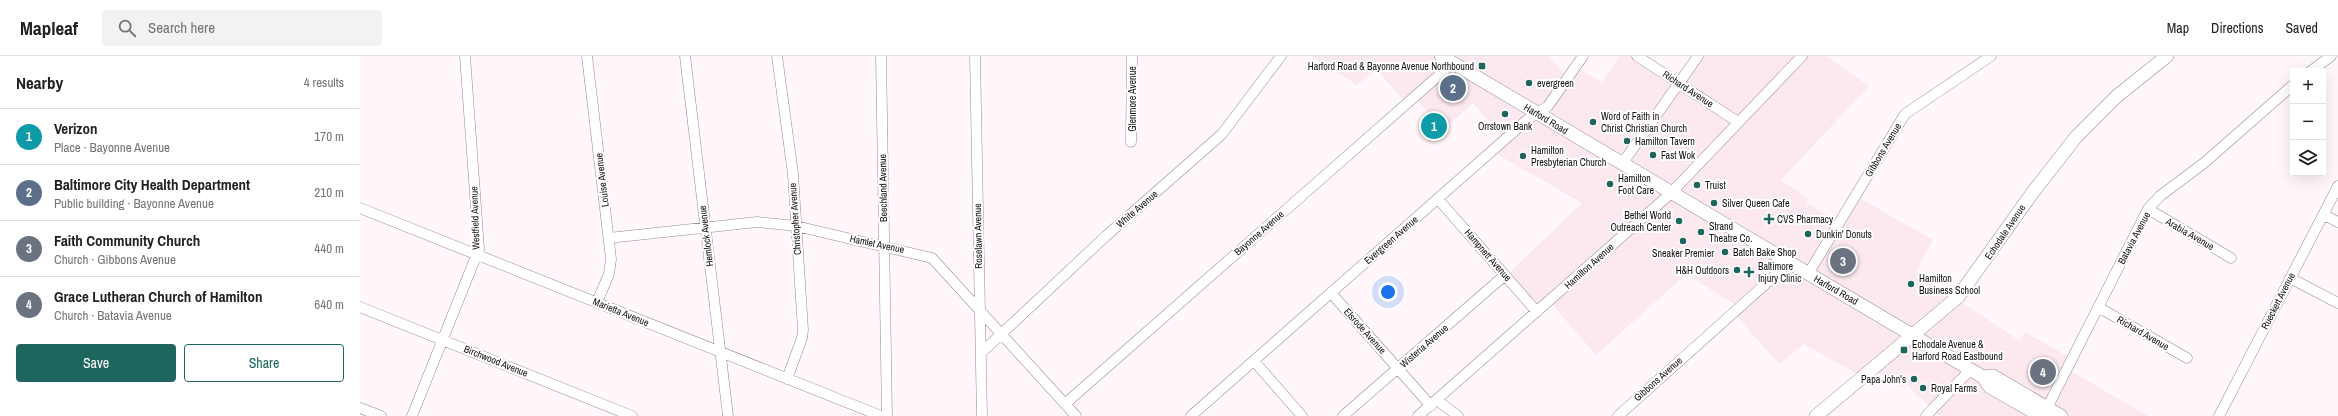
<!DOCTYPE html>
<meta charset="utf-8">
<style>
body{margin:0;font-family:"Archivo Narrow",sans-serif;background:#f2f2f2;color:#202124}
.controls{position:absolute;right:12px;top:12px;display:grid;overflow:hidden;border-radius:4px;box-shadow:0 4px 16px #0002}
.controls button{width:36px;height:36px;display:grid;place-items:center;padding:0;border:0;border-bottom:1px solid #e0e0e0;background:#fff;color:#202124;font:20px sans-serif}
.you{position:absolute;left:1028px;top:236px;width:14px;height:14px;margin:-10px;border:3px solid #fff;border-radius:50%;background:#1a73e8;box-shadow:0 0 0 6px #1a73e833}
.badge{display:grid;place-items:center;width:26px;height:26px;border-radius:50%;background:#1e665d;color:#fff;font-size:13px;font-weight:700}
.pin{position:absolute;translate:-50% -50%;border:2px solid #fff;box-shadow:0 1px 4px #0006}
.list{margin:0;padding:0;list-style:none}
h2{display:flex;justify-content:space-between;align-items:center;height:52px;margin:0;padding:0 16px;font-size:17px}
h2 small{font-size:13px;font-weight:400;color:#757577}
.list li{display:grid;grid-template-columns:26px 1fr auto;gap:12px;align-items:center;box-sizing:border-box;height:56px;padding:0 16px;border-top:1px solid #e0e0e0}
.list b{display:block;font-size:15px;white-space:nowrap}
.list p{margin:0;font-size:13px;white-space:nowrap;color:#757577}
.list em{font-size:13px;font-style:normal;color:#757577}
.actions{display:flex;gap:8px;padding:12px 16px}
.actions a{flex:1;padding:9px 0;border:1px solid #1e665d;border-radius:4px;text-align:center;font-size:14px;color:#1e665d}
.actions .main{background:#1e665d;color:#fff}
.icon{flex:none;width:22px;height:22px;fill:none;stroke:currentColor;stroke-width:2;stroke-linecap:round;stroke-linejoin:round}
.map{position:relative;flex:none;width:1978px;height:360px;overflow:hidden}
header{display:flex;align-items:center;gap:24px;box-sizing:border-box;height:56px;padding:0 20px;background:#fff;border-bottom:1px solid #e0e0e0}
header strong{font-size:19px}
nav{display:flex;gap:22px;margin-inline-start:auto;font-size:14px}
.search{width:280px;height:36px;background:#f2f2f2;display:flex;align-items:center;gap:10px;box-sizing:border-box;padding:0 14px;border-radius:4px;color:#757577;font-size:15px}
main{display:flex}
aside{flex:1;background:#fff}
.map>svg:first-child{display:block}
.built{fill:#fce8ef}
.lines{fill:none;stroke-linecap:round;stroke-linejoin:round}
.minor-casing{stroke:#958a8e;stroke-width:11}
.major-casing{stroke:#958a8e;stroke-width:14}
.minor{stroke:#fff;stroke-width:10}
.major{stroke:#fff;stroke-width:13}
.poi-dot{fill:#1e665d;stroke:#fff;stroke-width:1.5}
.labels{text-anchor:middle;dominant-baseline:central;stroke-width:4;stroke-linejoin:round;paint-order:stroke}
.poi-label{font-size:10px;fill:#151113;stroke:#fff;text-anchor:start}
.street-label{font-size:10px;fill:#151113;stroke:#fff}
</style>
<header>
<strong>Mapleaf</strong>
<div class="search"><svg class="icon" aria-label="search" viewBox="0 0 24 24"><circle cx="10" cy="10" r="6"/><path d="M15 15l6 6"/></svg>Search here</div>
<nav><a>Map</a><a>Directions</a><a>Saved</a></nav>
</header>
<main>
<aside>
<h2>Nearby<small>4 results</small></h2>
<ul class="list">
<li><span class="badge" style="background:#0f9aa8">1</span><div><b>Verizon</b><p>Place · Bayonne Avenue</p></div><em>170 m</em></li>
<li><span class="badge" style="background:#5c6f8a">2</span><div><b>Baltimore City Health Department</b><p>Public building · Bayonne Avenue</p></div><em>210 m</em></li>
<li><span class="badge" style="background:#6b7280">3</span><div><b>Faith Community Church</b><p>Church · Gibbons Avenue</p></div><em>440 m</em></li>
<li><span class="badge" style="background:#6b7280">4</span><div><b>Grace Lutheran Church of Hamilton</b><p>Church · Batavia Avenue</p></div><em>640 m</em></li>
</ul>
<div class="actions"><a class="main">Save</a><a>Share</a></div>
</aside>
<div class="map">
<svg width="1978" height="360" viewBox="0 0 1978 360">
<rect width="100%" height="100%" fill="#fff7fa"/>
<!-- built -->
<path class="built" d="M951,0H1188L1208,22L1215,11L1242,26L1260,0H1276L1319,28L1339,0H1466L1509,30L1421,124L1449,143L1446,147L1480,167L1496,140L1573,184L1556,216L1660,285L1666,277L1709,301L1704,311L1788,360H1580L1547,329L1544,332L1511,313L1501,320L1444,288L1419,308L1373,256L1379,251L1326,218L1236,299L1189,245L1177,256L1147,219L1222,147L1132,95L1145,83L1113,47L1083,74L1055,41L1047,48L1016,13L997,29Z"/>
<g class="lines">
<!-- minor casing -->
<g class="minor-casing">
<path id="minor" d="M227,0L251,203L249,218L237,246
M325,0L368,360
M417,0L433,118L443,274L442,282L427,323
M521,0L527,360
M615,0L622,360
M1277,0L1378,66
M1951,15L1971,0
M771,86L772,0
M1262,108L1338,0
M1078,143L1177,256
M0,152L521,360
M1788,153L1871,202
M1964,159L1978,166
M249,182L397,166L436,170L572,202L716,360
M1448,218L1545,58L1631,0
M1930,222L1978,247
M971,237L1071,350
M0,251L272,360
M1738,251L1827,302
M621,297L746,180L862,78L921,0
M894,305L942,360
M1077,344L1098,360
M706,347L1093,7
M0,352L21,360
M1684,358L1788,153L1800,140L1844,107L1933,29
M52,360L119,193L105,0
M831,360L1167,64L1188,50L1223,0
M983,360L1145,219
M1058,360L1310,138L1442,0
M1258,360L1429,207
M1566,360L1611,313
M1859,360L1978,130"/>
</g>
<!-- major casing -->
<g class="major-casing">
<path id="major" d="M1081,0L1623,321L1630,331L1681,360
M1623,321L1633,320L1701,360
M1456,360L1598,241L1673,136L1716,81L1757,40L1807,0"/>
</g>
<!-- minor -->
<use href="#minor" class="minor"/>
<!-- major -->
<use href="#major" class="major"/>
</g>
<!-- markers -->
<g class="poi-dot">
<rect x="1118" y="6" width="8" height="8" rx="2"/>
<circle cx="1169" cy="27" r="4"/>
<circle cx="1145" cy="58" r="4"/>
<circle cx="1233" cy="66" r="4"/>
<circle cx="1267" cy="85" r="4"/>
<circle cx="1293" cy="99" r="4"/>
<circle cx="1163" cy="100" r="4"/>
<circle cx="1250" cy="128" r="4"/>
<circle cx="1337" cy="129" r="4"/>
<circle cx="1354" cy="147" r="4"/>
<path d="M1407 157h4v4h4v4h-4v4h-4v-4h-4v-4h4z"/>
<circle cx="1319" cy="165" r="4"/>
<circle cx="1341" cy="176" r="4"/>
<circle cx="1448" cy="178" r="4"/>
<circle cx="1323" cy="185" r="4"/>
<circle cx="1365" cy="196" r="4"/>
<circle cx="1377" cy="214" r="4"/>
<path d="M1387 210h4v4h4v4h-4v4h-4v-4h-4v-4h4z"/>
<circle cx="1551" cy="228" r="4"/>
<rect x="1540" y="290" width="8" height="8" rx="2"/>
<circle cx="1554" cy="323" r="4"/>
<circle cx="1563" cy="332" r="4"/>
</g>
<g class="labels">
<!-- poi labels -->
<g class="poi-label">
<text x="1114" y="10" text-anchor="end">Harford Road &amp; Bayonne Avenue Northbound</text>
<text x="1177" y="27">evergreen</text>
<text x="1241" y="60">Word of Faith in<tspan x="1241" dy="12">Christ Christian Church</tspan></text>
<text x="1145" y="70" text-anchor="middle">Orrstown Bank</text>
<text x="1275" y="85">Hamilton Tavern</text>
<text x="1171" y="94">Hamilton<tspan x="1171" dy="12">Presbyterian Church</tspan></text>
<text x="1301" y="99">Fast Wok</text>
<text x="1258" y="122">Hamilton<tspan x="1258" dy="12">Foot Care</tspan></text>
<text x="1345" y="129">Truist</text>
<text x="1362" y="147">Silver Queen Cafe</text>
<text x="1311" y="159" text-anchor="end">Bethel World<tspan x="1311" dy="12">Outreach Center</tspan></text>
<text x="1417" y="163">CVS Pharmacy</text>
<text x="1349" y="170">Strand<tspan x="1349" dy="12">Theatre Co.</tspan></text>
<text x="1456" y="178">Dunkin' Donuts</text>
<text x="1373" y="196">Batch Bake Shop</text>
<text x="1323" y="197" text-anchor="middle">Sneaker Premier</text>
<text x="1398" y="210">Baltimore<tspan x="1398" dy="12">Injury Clinic</tspan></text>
<text x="1369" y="214" text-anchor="end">H&amp;H Outdoors</text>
<text x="1559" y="222">Hamilton<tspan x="1559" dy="12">Business School</tspan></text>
<text x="1552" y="288">Echodale Avenue &amp;<tspan x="1552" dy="12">Harford Road Eastbound</tspan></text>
<text x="1546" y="323" text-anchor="end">Papa John's</text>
<text x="1571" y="332">Royal Farms</text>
</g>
<!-- street labels -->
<g class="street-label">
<text transform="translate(1328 33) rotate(33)">Richard Avenue</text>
<text transform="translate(772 43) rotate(-90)">Glenmore Avenue</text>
<text transform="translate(1186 63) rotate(31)">Harford Road</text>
<text transform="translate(1523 94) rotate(-59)">Gibbons Avenue</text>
<text transform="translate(242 124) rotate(-97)">Louise Avenue</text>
<text transform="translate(523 132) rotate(-91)">Beechland Avenue</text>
<text transform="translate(777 153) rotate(-41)">White Avenue</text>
<text transform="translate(115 162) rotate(-92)">Westfield Avenue</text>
<text transform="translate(435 163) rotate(-94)">Christopher Avenue</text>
<text transform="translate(1645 176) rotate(-56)">Echodale Avenue</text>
<text transform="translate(899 177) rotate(-41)">Bayonne Avenue</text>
<text transform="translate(1830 178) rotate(30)">Arabia Avenue</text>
<text transform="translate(346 180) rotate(-97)">Hemlock Avenue</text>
<text transform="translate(618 180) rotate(-91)">Roselawn Avenue</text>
<text transform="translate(1774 182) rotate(-62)">Batavia Avenue</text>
<text transform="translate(1031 184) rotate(-41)">Evergreen Avenue</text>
<text transform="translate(517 188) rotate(12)">Hamlet Avenue</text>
<text transform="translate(1128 199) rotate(49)">Hampnett Avenue</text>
<text transform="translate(1229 210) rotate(-42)">Hamilton Avenue</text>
<text transform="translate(1476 234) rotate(30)">Harford Road</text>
<text transform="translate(1918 245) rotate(-63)">Rueckert Avenue</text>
<text transform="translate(261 256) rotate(22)">Marietta Avenue</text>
<text transform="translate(1005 275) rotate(48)">Elsrode Avenue</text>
<text transform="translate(1783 277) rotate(30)">Richard Avenue</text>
<text transform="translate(1064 290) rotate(-41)">Wisteria Avenue</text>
<text transform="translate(136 305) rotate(22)">Birchwood Avenue</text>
<text transform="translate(1298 323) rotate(-42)">Gibbons Avenue</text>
</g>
</g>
</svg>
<div class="controls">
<button>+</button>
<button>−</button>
<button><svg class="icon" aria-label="layers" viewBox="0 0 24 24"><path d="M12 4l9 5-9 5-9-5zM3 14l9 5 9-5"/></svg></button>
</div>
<div class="you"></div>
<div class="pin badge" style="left:1074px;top:70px;background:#0f9aa8">1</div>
<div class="pin badge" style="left:1093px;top:32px;background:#5c6f8a">2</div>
<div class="pin badge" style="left:1483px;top:205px;background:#6b7280">3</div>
<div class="pin badge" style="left:1683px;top:316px;background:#6b7280">4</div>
</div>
</main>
